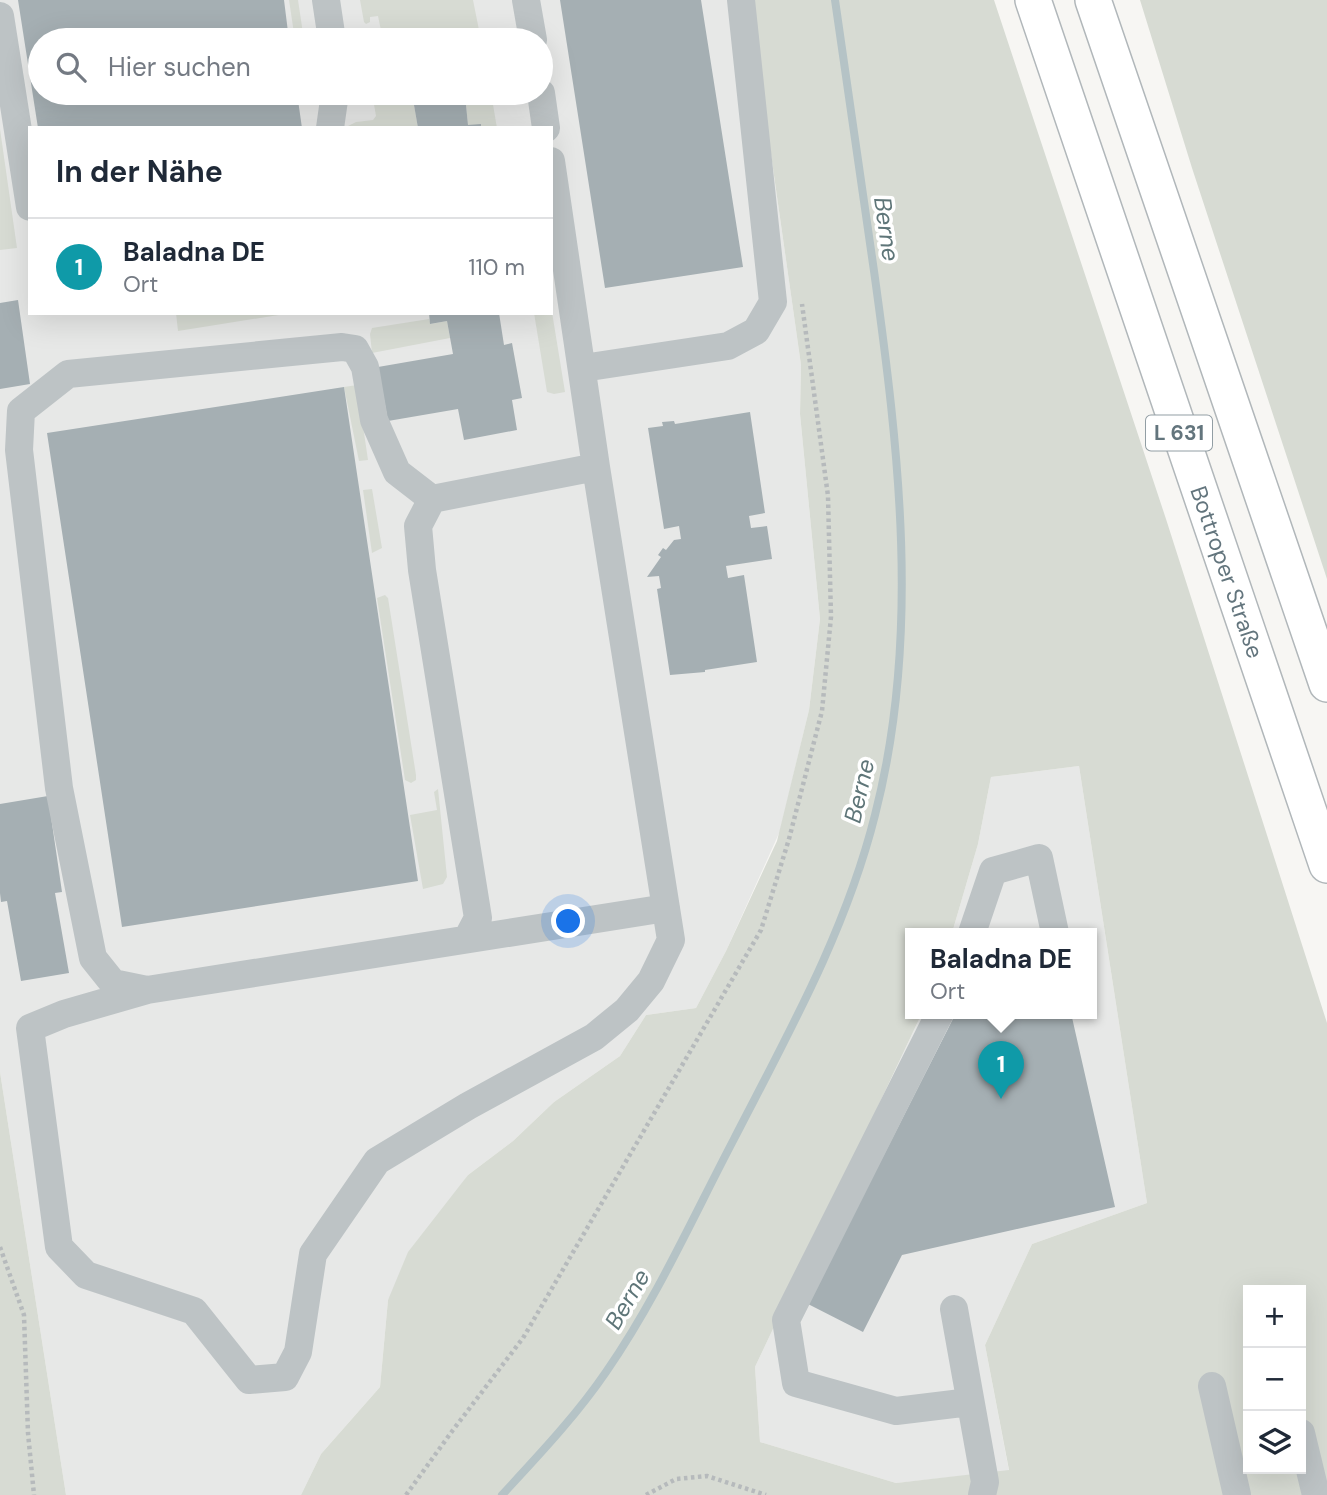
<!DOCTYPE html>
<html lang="de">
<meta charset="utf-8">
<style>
body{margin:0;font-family:"DM Sans",sans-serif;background:#f6f6f7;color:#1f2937}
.controls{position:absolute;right:21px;bottom:21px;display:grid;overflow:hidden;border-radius:0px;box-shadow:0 7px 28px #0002}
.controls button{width:63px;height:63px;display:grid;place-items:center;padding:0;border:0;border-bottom:2px solid #e0e1e3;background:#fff;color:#1f2937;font:35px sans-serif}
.you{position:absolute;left:569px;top:922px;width:24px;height:24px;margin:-18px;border:5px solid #fff;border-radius:50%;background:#1a73e8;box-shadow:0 0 0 10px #1a73e833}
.badge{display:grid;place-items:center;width:46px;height:46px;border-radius:50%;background:#b45309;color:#fff;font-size:23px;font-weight:700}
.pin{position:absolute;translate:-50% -58px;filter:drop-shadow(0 2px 4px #0008)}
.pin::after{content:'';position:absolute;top:37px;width:24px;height:21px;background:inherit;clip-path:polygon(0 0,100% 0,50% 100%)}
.popup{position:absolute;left:905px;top:928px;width:192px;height:91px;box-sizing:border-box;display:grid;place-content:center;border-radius:0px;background:#fff;filter:drop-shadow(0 2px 5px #0005);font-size:23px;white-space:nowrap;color:#747a83}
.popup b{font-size:26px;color:#1f2937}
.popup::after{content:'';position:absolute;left:50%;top:100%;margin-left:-14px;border:14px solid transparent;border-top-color:#fff}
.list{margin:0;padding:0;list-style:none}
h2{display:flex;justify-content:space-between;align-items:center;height:91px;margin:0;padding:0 28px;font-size:30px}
h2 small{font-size:23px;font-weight:400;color:#747a83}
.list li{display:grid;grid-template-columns:46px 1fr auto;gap:21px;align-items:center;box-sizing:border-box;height:98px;padding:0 28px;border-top:2px solid #e0e1e3}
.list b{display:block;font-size:26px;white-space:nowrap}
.list p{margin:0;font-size:23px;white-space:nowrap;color:#747a83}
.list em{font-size:23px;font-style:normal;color:#747a83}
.icon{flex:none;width:38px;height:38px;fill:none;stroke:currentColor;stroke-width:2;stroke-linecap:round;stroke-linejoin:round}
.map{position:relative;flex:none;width:1327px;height:1495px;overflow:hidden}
.search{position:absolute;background:#fff;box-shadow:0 7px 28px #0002;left:28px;top:28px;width:525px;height:77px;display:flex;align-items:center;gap:18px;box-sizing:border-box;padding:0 24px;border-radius:38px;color:#747a83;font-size:26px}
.panel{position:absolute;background:#fff;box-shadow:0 7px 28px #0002;left:28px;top:126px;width:525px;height:189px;border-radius:0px}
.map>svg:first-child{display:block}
.built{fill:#e7e8e7;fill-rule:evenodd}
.green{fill:#d7dbd3;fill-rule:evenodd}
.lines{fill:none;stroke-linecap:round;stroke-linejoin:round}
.stream{stroke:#b5c3c6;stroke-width:8}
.building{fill:#a5afb3}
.major-casing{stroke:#b1b7ba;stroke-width:38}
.path{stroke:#b6babc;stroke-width:4.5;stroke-dasharray:3.5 3.5;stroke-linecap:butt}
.minor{stroke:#bdc3c5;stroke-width:28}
.major{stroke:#fff;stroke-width:35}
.labels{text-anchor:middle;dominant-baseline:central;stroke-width:7;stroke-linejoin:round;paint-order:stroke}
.shield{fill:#fff;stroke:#929ea4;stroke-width:2}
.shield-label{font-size:21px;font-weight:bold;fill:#63757d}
.street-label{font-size:23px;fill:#63757d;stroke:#fff}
.water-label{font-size:24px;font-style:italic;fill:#5e7578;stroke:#fff}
</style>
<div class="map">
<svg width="1327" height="1495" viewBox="0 0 1327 1495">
<rect width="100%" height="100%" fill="#f7f6f3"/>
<!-- built -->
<path class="built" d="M0,0H749L801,365L800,414L820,619L809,710L780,831L726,951L696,1008L646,1015L620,1056L554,1102L513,1141L468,1175L388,1300L380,1387L321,1454L301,1495H66L0,1072ZM40,40H541V93H40ZM30,128H551V313H30Z
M1079,766L1147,1203L1032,1244L985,1345L1009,1471L896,1483L760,1442L755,1367L922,1013H1092V933H952L978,844L991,777Z"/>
<!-- green -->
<path class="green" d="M289,0H298L304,40H295Z
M360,0H473L481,40H383L378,16L370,17V22L366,24L364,22Z
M749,0H994L1166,519L1327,1023V1495H301L321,1454L380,1387L388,1300L408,1252L468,1175L513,1141L554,1102L620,1056L646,1015L696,1008L726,951L777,841L809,710L820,619L800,414L801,365ZM1079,766L1147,1203L1032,1244L985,1345L1009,1470L896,1483L760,1442L755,1367L922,1013H910V933H952L978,844L991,777ZM1248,1290H1301V1469H1248Z
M1140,0H1327V579L1192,168Z
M372,93H491L497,128H481V125H468L465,95L414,105L418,128H344L356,122L373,120L376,116Z
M0,129L17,248L0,250Z
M551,306L565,392L554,394L547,392L534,313H551Z
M176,313H291L178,331Z
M429,319L431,324L447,321L450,338L372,353L370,334L372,328Z
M357,385L368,460L359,461L344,387Z
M372,489L382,548L372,553L363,490Z
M385,595L388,598L416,775V780L411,783L405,780L377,598Z
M438,789L447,877L443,884L423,889L410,815L437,810L434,792Z
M0,1072L66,1495H0Z"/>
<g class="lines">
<!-- stream -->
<path class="stream" d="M502,1495C538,1456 576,1416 606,1372C656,1300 693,1217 734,1139C788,1034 846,931 875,815C921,637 899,451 874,271C861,181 848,90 835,0"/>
</g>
<!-- building -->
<path class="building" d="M18,0H284L289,40H40V93H297L302,128H38Z
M560,0H701L743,267L605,288Z
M465,95L468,125L481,124V128H418L414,105Z
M18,300L30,384L0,389V303Z
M429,313H499L504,345L512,343L522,398L512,400L517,430L464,440L458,409L388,421L378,367L453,354L447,321L430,324Z
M344,387L418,881L122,927L47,433Z
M750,412L765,513L749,516L751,528L767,526L772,559L726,566L728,578L744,575L757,662L705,670V672L670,675L657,589L661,588L659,576L647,577L661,557L658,555L663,548L666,550L674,540L681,539L679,526L664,529L648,428L663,426L662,422L674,421L675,424Z
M48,796L62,892L55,893L69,973L21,981L7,901L1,902L0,893V804Z
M956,1013H1071L1115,1207L902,1255L863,1332L808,1304Z"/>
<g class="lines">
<!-- major casing -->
<g class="major-casing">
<path id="major" d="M1033,0L1327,865
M1093,0L1327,684"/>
</g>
<!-- path -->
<path class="path" d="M0,1247L24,1315L28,1433L34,1495
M406,1495L453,1430L523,1338L761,930L789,839L822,711L831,617L828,496L802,304
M646,1495L676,1479L707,1476L766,1495"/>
<!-- minor -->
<path class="minor" d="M326,0L332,40
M526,0L533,40
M0,16L30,207
M541,93L546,128
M330,128L335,93
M583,368L728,346L756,331L773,302L741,0
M432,499L397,472L374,420L365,367L355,349L342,347L68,374L21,411L19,450L59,788L93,958L113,983L147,990L666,908
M972,933L993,871L1039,858L1055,933
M467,939L478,918L422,570L418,526L432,499L596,467
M147,990L64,1014L30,1028L59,1247L86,1275L194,1311L249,1380L285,1377L298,1352L313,1254L377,1161L468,1106L594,1037L627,1010L651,981L671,940L596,467L551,161
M940,1013L786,1320L796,1383L896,1411L970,1402
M954,1309L985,1482L982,1495
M1212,1386L1237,1495
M1301,1433L1316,1495"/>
<!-- major -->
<use href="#major" class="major"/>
</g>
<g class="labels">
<!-- shield labels -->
<rect class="shield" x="1146" y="415.5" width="66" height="35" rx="5"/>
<g class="shield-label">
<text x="1179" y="433">L 631</text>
</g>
<!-- street labels -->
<g class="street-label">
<text transform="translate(1227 572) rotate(71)">Bottroper Straße</text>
</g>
<!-- water labels -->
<g class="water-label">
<text transform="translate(887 229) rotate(82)">Berne</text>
<text transform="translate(859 791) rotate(-77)">Berne</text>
<text transform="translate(627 1299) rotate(-60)">Berne</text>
</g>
</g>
</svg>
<div class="controls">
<button>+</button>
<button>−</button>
<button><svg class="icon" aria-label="layers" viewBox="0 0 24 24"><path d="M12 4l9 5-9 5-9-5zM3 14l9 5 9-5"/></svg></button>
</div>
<div class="you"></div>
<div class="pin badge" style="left:1001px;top:1099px;background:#0f9aa8">1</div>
<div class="popup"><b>Baladna DE</b>Ort</div>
<div class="search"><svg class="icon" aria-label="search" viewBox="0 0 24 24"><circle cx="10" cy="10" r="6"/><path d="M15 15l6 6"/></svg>Hier suchen</div>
<section class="panel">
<h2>In der Nähe<small></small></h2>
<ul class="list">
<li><span class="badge" style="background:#0f9aa8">1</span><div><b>Baladna DE</b><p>Ort</p></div><em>110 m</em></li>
</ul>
</section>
</div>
